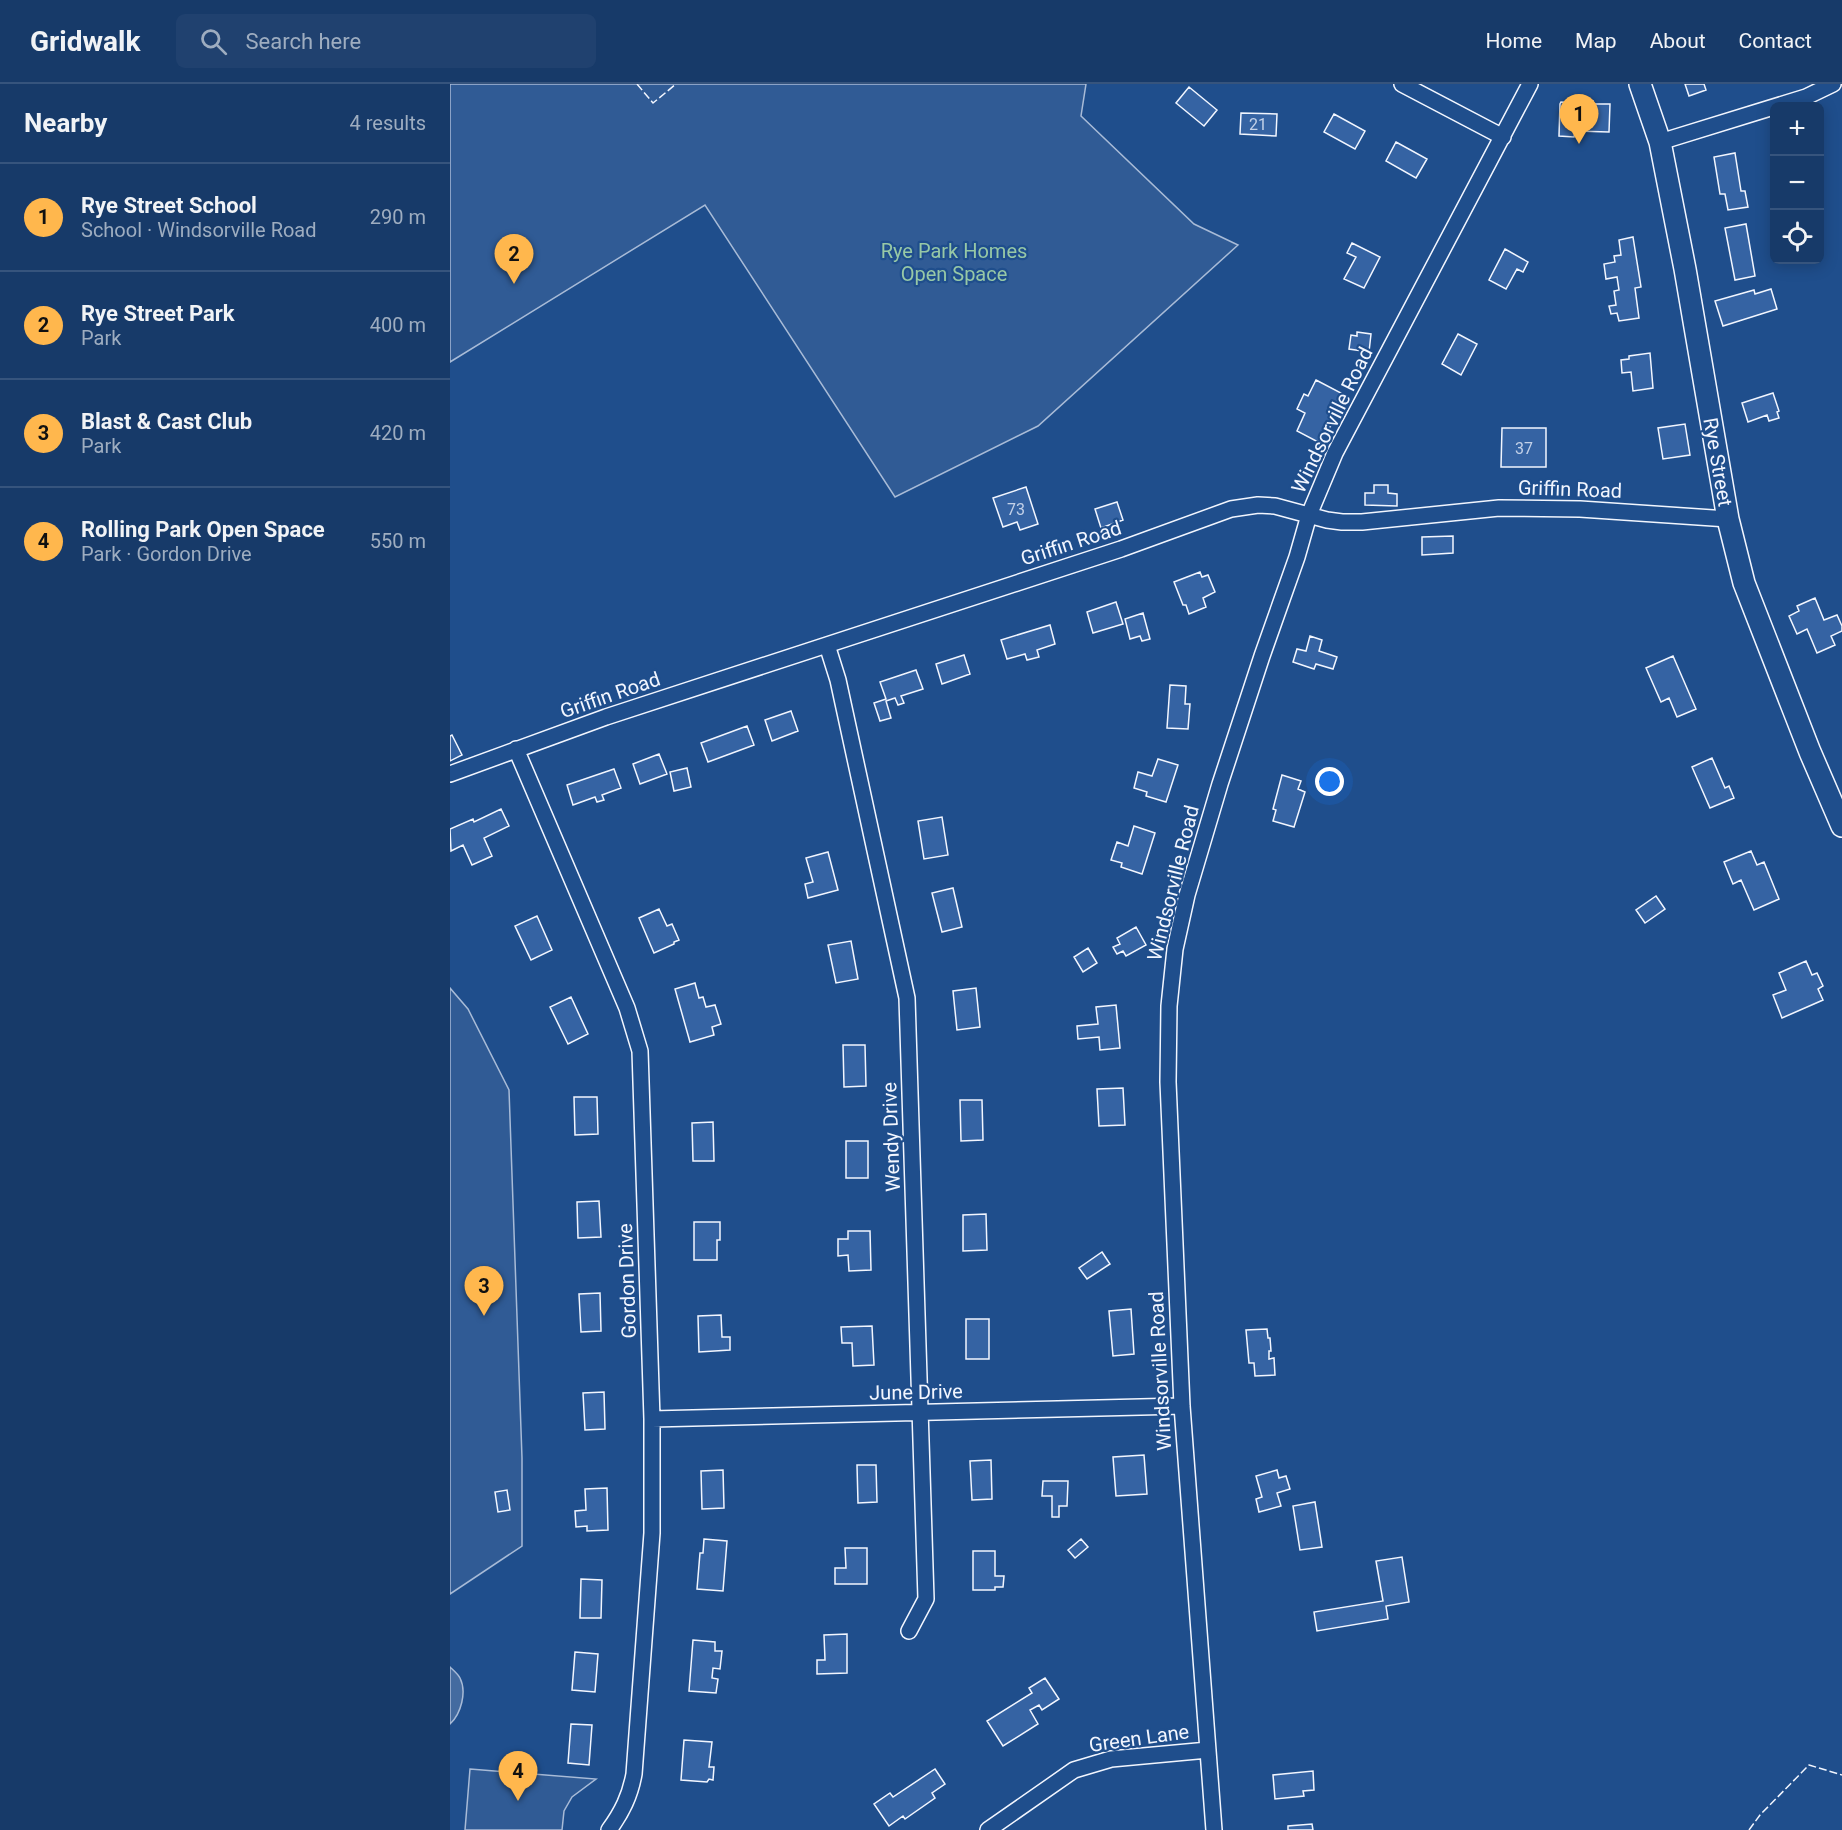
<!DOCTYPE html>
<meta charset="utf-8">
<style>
body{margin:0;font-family:Roboto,sans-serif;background:#20416f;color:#f1f3f6}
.controls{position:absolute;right:18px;top:18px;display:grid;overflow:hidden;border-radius:9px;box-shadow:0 3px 15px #0003}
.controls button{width:54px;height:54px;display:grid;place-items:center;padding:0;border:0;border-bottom:2px solid #36547d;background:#173a69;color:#f1f3f6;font:30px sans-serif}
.you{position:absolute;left:880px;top:698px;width:21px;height:21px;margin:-15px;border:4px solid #fff;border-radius:50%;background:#1a73e8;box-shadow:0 0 0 9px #1a73e833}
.badge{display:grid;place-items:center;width:39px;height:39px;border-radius:50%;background:#ffb74d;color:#111;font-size:20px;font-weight:700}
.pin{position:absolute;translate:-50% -50px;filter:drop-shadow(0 2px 3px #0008)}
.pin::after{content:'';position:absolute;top:32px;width:21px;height:18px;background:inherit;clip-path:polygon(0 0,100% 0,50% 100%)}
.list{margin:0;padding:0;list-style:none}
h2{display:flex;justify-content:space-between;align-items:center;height:78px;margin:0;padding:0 24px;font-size:26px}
h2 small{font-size:20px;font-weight:400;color:#9eadc0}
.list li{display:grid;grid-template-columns:39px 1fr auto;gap:18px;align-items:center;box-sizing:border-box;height:108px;padding:0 24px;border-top:2px solid #36547d}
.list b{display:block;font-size:22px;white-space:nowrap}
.list p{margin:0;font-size:20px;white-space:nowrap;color:#9eadc0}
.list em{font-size:20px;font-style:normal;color:#9eadc0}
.icon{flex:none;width:33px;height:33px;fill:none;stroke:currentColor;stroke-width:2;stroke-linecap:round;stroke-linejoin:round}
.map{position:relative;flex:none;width:1392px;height:1746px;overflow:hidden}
header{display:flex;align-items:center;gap:36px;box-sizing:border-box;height:84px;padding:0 30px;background:#173a69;border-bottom:2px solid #36547d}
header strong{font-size:28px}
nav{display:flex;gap:33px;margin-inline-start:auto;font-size:21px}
.search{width:420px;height:54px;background:#20416f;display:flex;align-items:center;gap:15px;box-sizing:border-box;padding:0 21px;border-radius:9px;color:#9eadc0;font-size:22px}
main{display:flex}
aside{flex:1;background:#173a69}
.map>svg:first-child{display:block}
.green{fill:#305b95;stroke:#a8bbd7;stroke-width:1.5}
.water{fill:#446ba0;stroke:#a8bbd7;stroke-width:1.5}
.building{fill:#3563a3;stroke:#f2f6ff;stroke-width:1.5}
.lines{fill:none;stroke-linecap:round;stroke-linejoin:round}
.street-casing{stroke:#f2f6ff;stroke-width:18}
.secondary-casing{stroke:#f2f6ff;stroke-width:24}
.street{stroke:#1f4e8c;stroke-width:15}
.secondary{stroke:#1f4e8c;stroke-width:21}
.fence{stroke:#f2f6ff;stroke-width:1.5;stroke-dasharray:8 3;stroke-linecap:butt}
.labels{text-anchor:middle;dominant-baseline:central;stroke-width:4.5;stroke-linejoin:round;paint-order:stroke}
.number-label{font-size:16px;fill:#c3d1e8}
.park-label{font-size:20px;fill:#97c8a6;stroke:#1f4e8c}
.street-label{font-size:20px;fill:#f2f6ff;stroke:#1f4e8c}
</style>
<header>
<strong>Gridwalk</strong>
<div class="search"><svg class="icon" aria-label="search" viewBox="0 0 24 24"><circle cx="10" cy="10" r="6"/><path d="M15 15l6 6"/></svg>Search here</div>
<nav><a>Home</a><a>Map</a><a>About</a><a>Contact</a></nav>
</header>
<main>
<aside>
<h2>Nearby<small>4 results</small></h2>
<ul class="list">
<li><span class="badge">1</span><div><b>Rye Street School</b><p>School · Windsorville Road</p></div><em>290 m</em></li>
<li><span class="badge">2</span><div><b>Rye Street Park</b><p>Park</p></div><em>400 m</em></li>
<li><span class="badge">3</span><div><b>Blast &amp; Cast Club</b><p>Park</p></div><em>420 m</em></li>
<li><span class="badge">4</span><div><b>Rolling Park Open Space</b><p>Park · Gordon Drive</p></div><em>550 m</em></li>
</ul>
</aside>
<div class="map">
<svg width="1392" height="1746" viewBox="0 0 1392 1746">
<rect width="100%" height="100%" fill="#1f4e8c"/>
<!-- green -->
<path class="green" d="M0,0H636L631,32L744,140L788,161L588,342L445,413L255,121L0,278Z
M0,904L18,925L59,1006L72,1374V1462L0,1510Z
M20,1685L146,1695L122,1713L114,1727L112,1746H15Z"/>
<!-- water -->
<path class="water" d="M0,1583C3,1586 8,1590 10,1594C17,1608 11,1630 0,1640Z"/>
<!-- building -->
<path class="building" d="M1235,0H1254L1256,6L1239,12Z
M739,3L767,26L754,42L726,19Z
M1128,16L1143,17V20H1160L1159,48L1125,47L1124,53L1109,52L1110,20L1111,18L1128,19Z
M791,29L827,30L826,52L790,50Z
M884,30L915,47L905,65L874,48Z
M946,58L977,75L966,94L936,77Z
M1285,69L1291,107H1295L1298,123L1278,126L1275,110H1270L1264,73Z
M1296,140L1305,192L1285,196L1275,144Z
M1183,153L1191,203L1185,204L1189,234L1169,237L1167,229L1161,230L1159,222L1166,221L1164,207L1169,206L1167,193L1156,195L1154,180L1165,178L1164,172L1171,171L1169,156Z
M902,159L930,173L914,204L894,195L906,173L897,169Z
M1055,165L1078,178L1073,188L1067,185L1056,205L1039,196Z
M1321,205L1327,225L1273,242L1265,217L1304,206L1305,210Z
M907,248L921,250L919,268L899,265L901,251L907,252Z
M1008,250L1027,260L1011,291L992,280Z
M1200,269L1203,304L1183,307L1181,288L1172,289L1171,276L1179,275V272Z
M866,296L891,309L884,325L888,327L877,349L874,348L868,358L847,347L855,329L847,325L854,310L858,312Z
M1323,309L1329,327L1327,328L1329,334L1319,337L1317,331L1298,338L1292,319Z
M1235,340L1240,371L1213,375L1208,344Z
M1052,344H1096V383H1051Z
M924,401H938V409L947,410V422L915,421V409H924Z
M576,403L588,440L570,446L567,438L553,443L543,414Z
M667,418L673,436L651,444L645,425Z
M1003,452V469L972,471V453Z
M750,488L752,493L758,491L765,508L753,514L756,523L739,530L736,521H733L724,498Z
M1365,514L1374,536L1387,531L1392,542V547L1381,552L1385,561L1367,569L1357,545L1347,550L1339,532L1349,527L1347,522Z
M666,518L673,540L643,549L637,528Z
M693,529L700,555L692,557L690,552L680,555L675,535Z
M600,541L605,560L587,566L589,573L577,576L575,570L557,575L551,556Z
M860,552L872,556L869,567L887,573L883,585L866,580L864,585L843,578L847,565L856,567Z
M514,571L520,590L492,600L486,580Z
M1223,572L1246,625L1227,633L1219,614L1211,618L1196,584Z
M466,586L473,605L451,612L454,619L448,621L445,614L436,617L441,634L430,637L424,619L436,615L430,598Z
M720,601L736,602L735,620H740L738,645L717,644Z
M341,627L348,647L322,657L315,636Z
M297,642L304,661L258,678L251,659Z
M2,651L12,671L0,677V652Z
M209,670L217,690L190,700L183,680Z
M1262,674L1275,704L1279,702L1284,714L1260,724L1242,683Z
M708,675L728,681L716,718L696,712L697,708L684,704L688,688L702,692Z
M237,684L241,703L224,707L220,688Z
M164,685L171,704L152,711L154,716L147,718L145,713L123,721L117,701Z
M832,691L851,697L848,705L855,708L844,743L823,737L826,726L823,725Z
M51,725L59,742L34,754L42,772L22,781L13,761L1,767L0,745L23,735L24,738Z
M492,733L498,771L474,775L468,737Z
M684,742L705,749L692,790L671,783L672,779L661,776L667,758L678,762Z
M1301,767L1307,781L1314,778L1329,815L1304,826L1291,796L1283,800L1274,778Z
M378,768L388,806L358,814L355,800L363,798L356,774Z
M503,804L512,843L492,848L482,809Z
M1206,812L1215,825L1195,839L1186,826Z
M209,825L217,842L222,840L229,856L224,858V860L204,869L189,834Z
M87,832L102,866L81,876L65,842Z
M686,843L696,861L676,872L673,867L667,870L663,863L670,860L667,854Z
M401,857L408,895L386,899L378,861Z
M638,864L647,879L633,888L624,873Z
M1356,877L1362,891L1367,889L1373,902L1368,905L1373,916L1332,934L1323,911L1336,906L1329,889Z
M245,899L249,914L253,913L256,923L265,921L271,940L262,943L264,951L240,958L225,905Z
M526,904L530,943L507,946L503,907Z
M121,913L138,950L118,960L100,923Z
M666,921L670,964L650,966L649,953L628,955L627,942L648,940L646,923Z
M393,961H415L416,1002L394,1003Z
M673,1004L675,1041L649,1042L647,1005Z
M124,1013H147L148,1050L125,1051Z
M510,1016H532L533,1056L511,1057Z
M263,1038L264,1077H243L242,1039Z
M396,1057H418V1094H396Z
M149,1117L151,1153L128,1154L127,1118Z
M536,1130L537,1166L513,1167V1131Z
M244,1138H270V1156H267V1176H244Z
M398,1147H420L421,1186L399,1187L398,1171L388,1172V1155H398Z
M652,1168L660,1180L637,1195L629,1184Z
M150,1209L151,1247L131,1248L129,1210Z
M681,1225L684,1270L663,1272L659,1227Z
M271,1231L272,1253H280V1266L249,1268L248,1232Z
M516,1235H539V1275H516Z
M422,1242L424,1281L403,1282L402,1259H392L391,1243Z
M817,1245L818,1254H820L821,1267H819V1275L824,1274L825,1291L805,1292L804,1279H799L796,1246Z
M154,1308L155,1345L135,1346L133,1309Z
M694,1371L697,1410L666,1412L663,1373Z
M541,1376L542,1415L522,1416L520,1377Z
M407,1381H426L427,1418L408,1419Z
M273,1386L274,1424L252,1425L251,1387Z
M827,1386L829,1394L836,1392L840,1405L827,1409L831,1422L809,1428L806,1415L812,1413L806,1392Z
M593,1397H618L617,1422H609V1433H602V1412H592Z
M157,1404L158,1446L137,1447V1442L126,1443L125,1427L136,1426L135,1405Z
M57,1406L60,1426L48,1428L45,1408Z
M865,1418L872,1463L850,1466L843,1422Z
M254,1455L277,1457L273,1507L247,1505L250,1469H253Z
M631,1455L638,1463L625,1474L618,1466Z
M395,1464H417V1500H385V1484H396Z
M523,1467H545V1492H554L553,1503H545V1506H523Z
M952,1473L959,1518L936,1522L938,1535L867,1547L864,1528L933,1517L926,1477Z
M131,1495L152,1496L151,1534H130Z
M397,1550V1589L367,1590V1576H375L374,1551Z
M243,1556L265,1558V1567H272L270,1585L263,1584L262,1594L268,1595L266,1609L239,1607Z
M125,1568L148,1570L145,1608L122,1606Z
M595,1594L609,1615L592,1626L589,1621L580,1626L588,1640L553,1662L537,1637L582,1609L579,1604Z
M121,1640L142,1641L139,1681L118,1679Z
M234,1656L262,1658L259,1683H264L263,1696L259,1695L257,1698L231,1696Z
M485,1685L495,1700L482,1709L485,1714L455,1735L453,1732L439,1742L424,1720L440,1709L443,1713Z
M863,1687L864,1706L853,1707L854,1712L825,1715L823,1691Z
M862,1740L863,1746H838V1742Z"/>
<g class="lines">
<!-- street casing -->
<g class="street-casing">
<path id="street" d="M952,0L1053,53
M1210,58L1356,13L1383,0
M377,561L388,596L457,914L476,1515L459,1547
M66,665L177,924L190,967L202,1335V1449L184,1690C180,1712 172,1728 159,1746
M0,690L156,633L671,465L781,425L808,421L825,422L877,436L892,438H912L1049,424L1130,425L1278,435
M202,1335L732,1322
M538,1746L624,1686L661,1675L758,1666
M764,1746L732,1322L718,998L719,922L725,865L737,811L770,700L812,572L847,473L859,431L885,369L1080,0"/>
</g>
<!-- secondary casing -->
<g class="secondary-casing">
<path id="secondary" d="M1190,0L1210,58L1235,185L1278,435L1294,499L1360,668L1392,742"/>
</g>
<!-- street -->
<use href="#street" class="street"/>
<!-- secondary -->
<use href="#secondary" class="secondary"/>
<!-- fence -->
<path class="fence" d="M187,0L203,19L226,0
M1299,1746L1310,1731L1359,1681L1392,1691"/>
</g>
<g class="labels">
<!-- number labels -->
<g class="number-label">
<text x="808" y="40">21</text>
<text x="1074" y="364">37</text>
<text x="566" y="425">73</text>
</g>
<!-- park labels -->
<g class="park-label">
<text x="504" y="167">Rye Park Homes<tspan x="504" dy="23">Open Space</tspan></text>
</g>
<!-- street labels -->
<g class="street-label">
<text transform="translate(882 336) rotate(-64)">Windsorville Road</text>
<text transform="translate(1268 378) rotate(80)">Rye Street</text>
<text transform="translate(1120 405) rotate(2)">Griffin Road</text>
<text transform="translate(621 459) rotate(-18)">Griffin Road</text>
<text transform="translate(160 611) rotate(-19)">Griffin Road</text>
<text transform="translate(723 799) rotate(-76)">Windsorville Road</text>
<text transform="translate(441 1053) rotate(-92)">Wendy Drive</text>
<text transform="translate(177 1197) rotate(-92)">Gordon Drive</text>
<text transform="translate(710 1287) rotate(-93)">Windsorville Road</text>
<text transform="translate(466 1308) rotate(-1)">June Drive</text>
<text transform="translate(689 1654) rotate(-8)">Green Lane</text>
</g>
</g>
</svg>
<div class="controls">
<button>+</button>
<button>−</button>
<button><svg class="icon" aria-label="locate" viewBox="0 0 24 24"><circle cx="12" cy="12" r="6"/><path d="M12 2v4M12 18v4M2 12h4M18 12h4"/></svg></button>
</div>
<div class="you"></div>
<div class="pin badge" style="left:1129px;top:60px">1</div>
<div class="pin badge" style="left:64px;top:200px">2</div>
<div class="pin badge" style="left:34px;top:1232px">3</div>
<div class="pin badge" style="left:68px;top:1717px">4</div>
</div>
</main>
